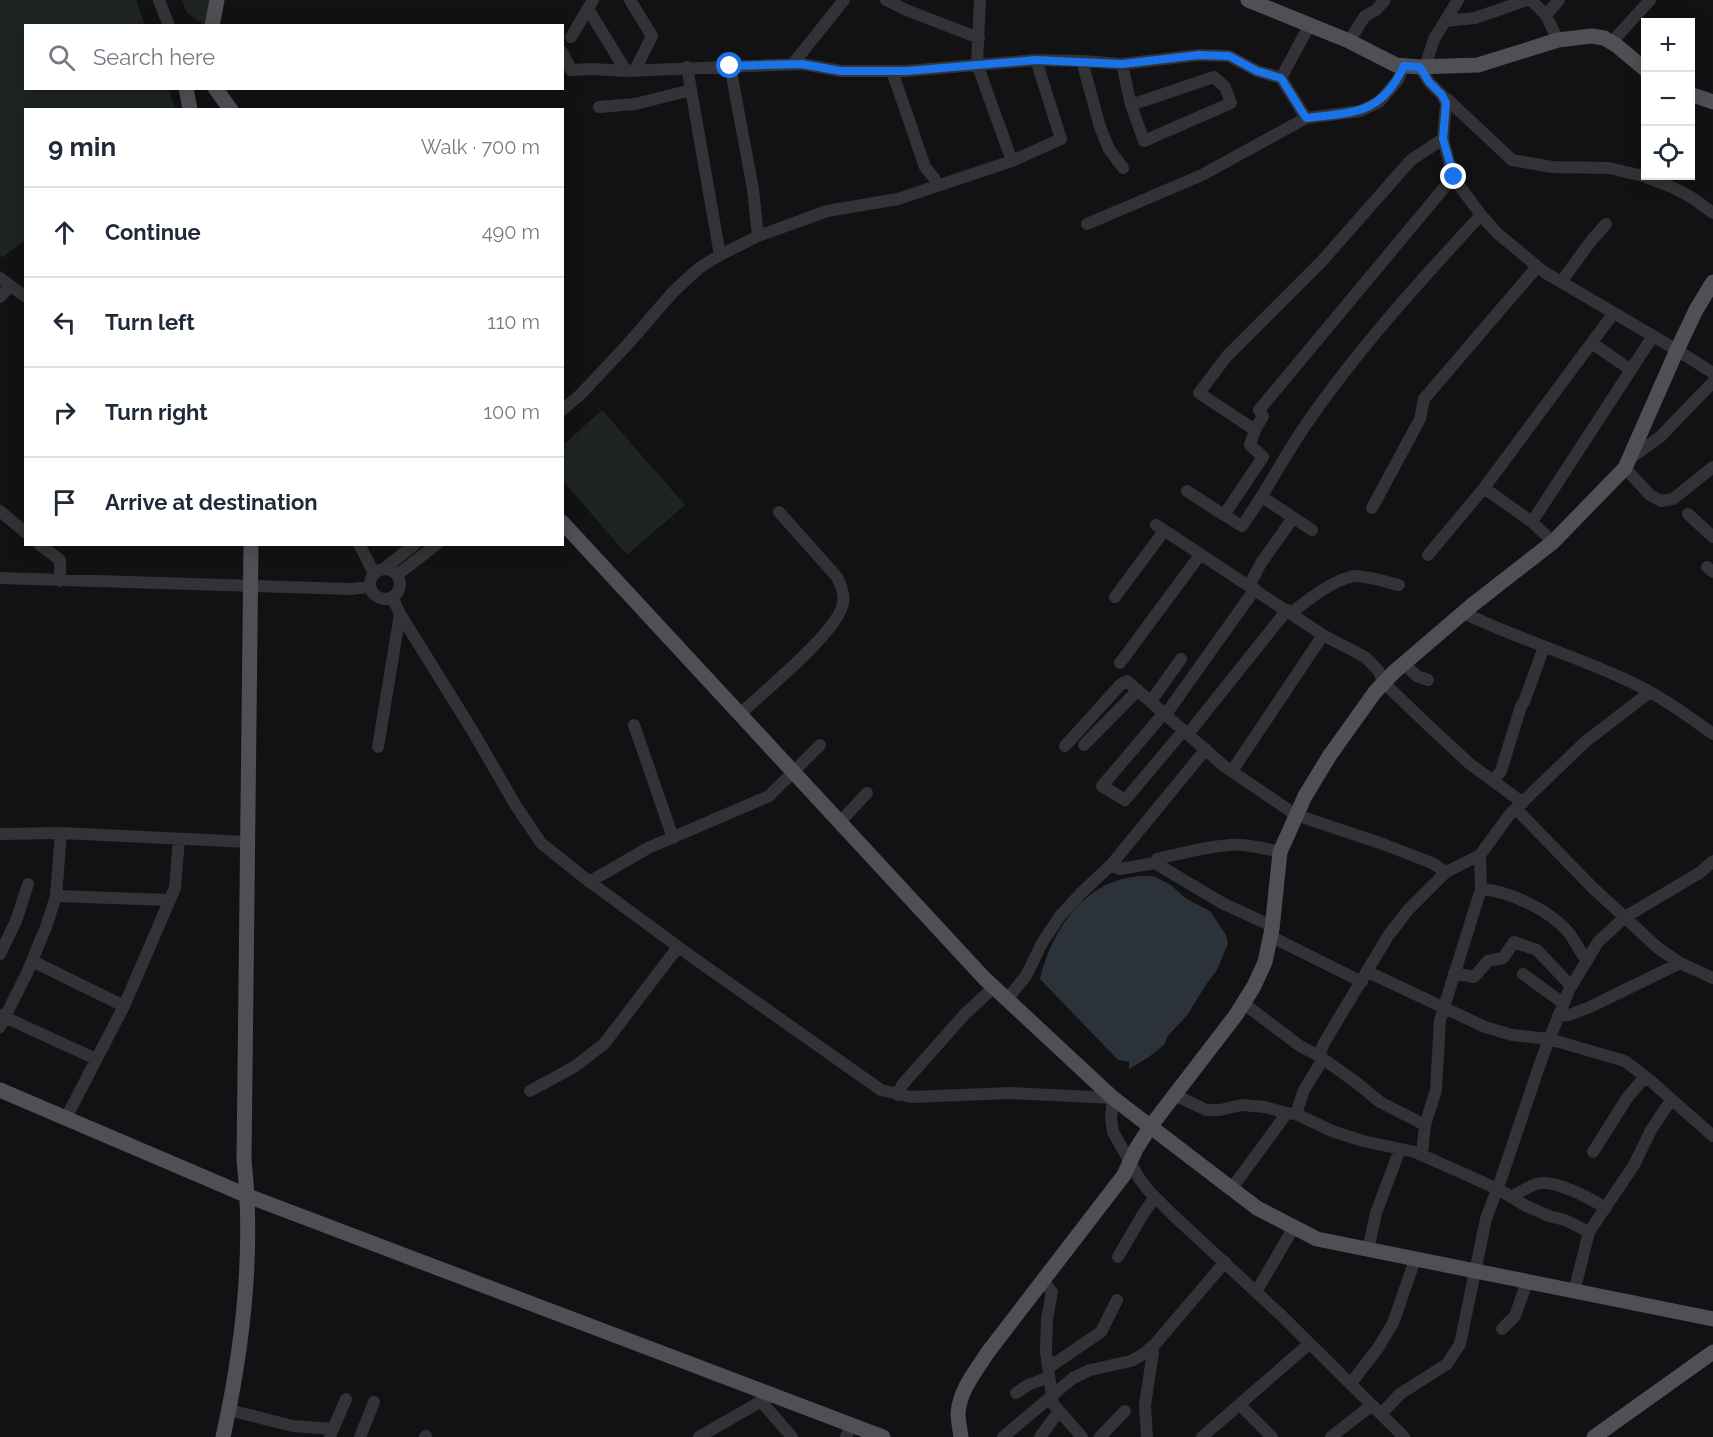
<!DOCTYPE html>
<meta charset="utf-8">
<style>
body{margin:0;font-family:Raleway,sans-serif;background:#f6f6f7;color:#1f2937}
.controls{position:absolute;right:18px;top:18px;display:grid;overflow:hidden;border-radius:0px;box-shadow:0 3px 15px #0003}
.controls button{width:54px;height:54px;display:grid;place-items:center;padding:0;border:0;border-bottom:2px solid #e0e1e3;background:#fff;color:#1f2937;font:30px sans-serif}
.stop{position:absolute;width:18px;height:18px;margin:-14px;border:4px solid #1a73e8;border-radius:50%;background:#fff}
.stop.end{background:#1a73e8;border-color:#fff;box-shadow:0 2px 6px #0008}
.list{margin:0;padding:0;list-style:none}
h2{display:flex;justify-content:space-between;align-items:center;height:78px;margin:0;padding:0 24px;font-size:26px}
h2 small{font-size:20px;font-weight:400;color:#747a83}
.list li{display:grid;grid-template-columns:39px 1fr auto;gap:18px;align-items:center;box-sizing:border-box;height:90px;padding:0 24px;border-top:2px solid #e0e1e3}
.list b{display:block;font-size:22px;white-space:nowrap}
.list em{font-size:20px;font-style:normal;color:#747a83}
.icon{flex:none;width:33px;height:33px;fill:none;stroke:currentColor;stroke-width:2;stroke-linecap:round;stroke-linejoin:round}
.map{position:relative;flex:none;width:1713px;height:1437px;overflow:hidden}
.search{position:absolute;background:#fff;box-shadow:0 3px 15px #0003;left:24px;top:24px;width:540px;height:66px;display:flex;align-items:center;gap:15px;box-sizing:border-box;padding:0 21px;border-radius:0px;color:#747a83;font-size:22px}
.panel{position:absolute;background:#fff;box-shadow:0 3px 15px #0003;left:24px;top:108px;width:540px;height:438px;border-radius:0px}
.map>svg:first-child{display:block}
.green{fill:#1e241f}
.water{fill:#2c323a}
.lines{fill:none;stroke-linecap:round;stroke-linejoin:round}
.minor{stroke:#333337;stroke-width:12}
.major{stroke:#4f5056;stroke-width:15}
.route{stroke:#1a73e8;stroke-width:8}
</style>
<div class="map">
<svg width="1713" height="1437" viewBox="0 0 1713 1437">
<rect width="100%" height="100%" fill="#121113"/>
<!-- green -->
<path class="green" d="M0,0H136L145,25L26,26V88L168,89L176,109L26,110L25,240L2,258L0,255Z
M182,0H210L207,25H204L186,12Z
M602,410L685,505L627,555L563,481V445Z"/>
<!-- water -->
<path class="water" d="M1153,876L1171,885L1185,898L1210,911L1226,935L1228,944L1217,970L1205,986L1188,1014L1167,1037L1165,1044L1149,1057L1129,1069V1062L1118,1060L1040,979C1054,924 1090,873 1153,876Z"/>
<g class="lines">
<!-- minor -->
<path class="minor" d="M159,0L169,26
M630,0L652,36L635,70
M886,0L906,10L979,38
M980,0L977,64L1012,161
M1531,0L1546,15L1558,40
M588,9L626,71
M1546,15L1559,0
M1445,21L1475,18L1527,0
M571,37L593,0
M1349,41L1365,16L1376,10L1385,0
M1612,42L1650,0
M562,52L571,70L592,69L626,71L802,64L841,71H906L1036,60L1061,139L1012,161L898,199L827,211L758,236L720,255L699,268L673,292L627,345L580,395L562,410
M1036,60L1082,61L1100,127L1109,149L1123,168
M1082,61L1122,64L1199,55L1229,56L1257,71L1281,78L1309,26
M1122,64L1131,105L1214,77L1225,87L1231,103L1144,141L1131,105
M792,65L844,0
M730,66L753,189L758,236
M687,67L720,255
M1420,67L1429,82L1442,95L1446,103L1443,139L1453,177L1481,215L1497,233L1544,272L1677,350L1713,373
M1425,67L1434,39L1458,0
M892,71L925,167L934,178L937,186
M1281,78L1306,118
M1444,99H1447L1512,160L1552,167L1609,168L1643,176L1674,188L1691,197L1713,213
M599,107L635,104L691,90
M1087,224L1202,175L1306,118L1360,111L1379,102L1398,80L1404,66
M0,278L26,297
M1561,282L1591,241L1606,224
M0,297L10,286
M1593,344L1631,370
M1255,430L1199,393L1227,356L1322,261L1411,160L1443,139
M1629,459L1660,437L1713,382
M1625,468L1650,495L1661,501L1673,499L1713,467
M1484,488L1613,314
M1187,491L1224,515L1263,457L1250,445L1255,430L1263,416L1259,410L1453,177
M1262,497L1312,530
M1372,508L1420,419L1424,399L1537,267
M0,511L26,533
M1688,514L1713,537
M1224,515L1242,526C1265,494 1283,458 1305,426C1357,350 1419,282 1481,215
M1532,522L1653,336
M1156,525L1323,635L1365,657L1378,670L1384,683L1430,727L1470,764L1523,803
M39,544L60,560V581
M359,544L374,573
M1428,555L1484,488L1532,522L1553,542
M1707,567L1713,572
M385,568L415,544
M370 584a15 15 0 1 1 30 0a15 15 0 1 1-30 0Z
M397,575L437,544
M0,578L350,589L370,587
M1249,586L1261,563L1293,518
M392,597L400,614L472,730L516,806L541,843L586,879L688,954L881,1090L911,1097L1011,1093L1113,1098L1111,1118L1113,1132L1139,1178L1149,1191L1173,1215L1282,1316L1404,1437
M1115,597L1164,531
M1291,613C1306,601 1338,576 1357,576C1371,577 1386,582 1399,585
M1464,613C1515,638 1570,654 1622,678C1655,692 1684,713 1713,734
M1120,663L1200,555
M1404,664L1417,676L1428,680
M1151,701L1181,659
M1164,713L1102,786L1125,800L1184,730
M740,714C763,692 839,631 843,603C845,594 841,585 837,577L779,512
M1166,714L1255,589
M634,725L673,838
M1188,734L1287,610
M1084,745L1138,690
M1065,746L1121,684L1127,681L1224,766L1296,815L1383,844L1432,863L1446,872
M378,747L400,614
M1232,771L1323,635
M1493,781L1501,771L1521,706L1524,702L1544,647
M1516,809L1592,887L1658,948L1680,963L1713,978
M840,822L867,793
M0,834L61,833L248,842
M1155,863L1157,859C1177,854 1223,843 1242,845C1255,846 1267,849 1280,852
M1111,865L1120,869L1155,863L1222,903L1272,926
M589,882L648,848L769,796L820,745
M1481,889C1509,891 1550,910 1569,933C1575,941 1580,952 1587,961
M56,896L170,900
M1270,936L1362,982
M0,954L16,921L28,884
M32,961L124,1006
M1368,972L1485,1027L1512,1035L1549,1039L1625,1061L1652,1082L1713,1136
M1454,973L1474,977L1488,961L1503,958L1514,942L1537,950L1571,986
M1523,974L1563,1003
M1007,999L1026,976L1042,943L1060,916L1081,893L1111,865L1206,749
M1243,1003L1300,1046L1319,1056L1357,1083L1380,1102L1425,1125
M0,1015L96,1059
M1558,1016L1569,1015L1590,1007L1680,963
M0,1027L27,973L46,927L56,896L61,833
M1319,1056L1324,1043L1388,936L1408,910L1446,872L1480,855L1510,814L1585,742L1650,692
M530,1091L574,1067L604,1044L678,947
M898,1095L902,1085L964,1015L994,987
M1175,1095L1206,1110H1220L1242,1105L1265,1107L1287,1113L1296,1114L1332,1131L1363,1141L1415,1152L1498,1189L1526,1206L1549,1216L1565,1220L1589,1232L1574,1292
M1296,1114L1304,1090L1323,1059
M66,1118L124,1006L175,888L179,839
M1593,1152L1627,1098L1645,1077
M1422,1155L1425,1125L1436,1090L1440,1020L1481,889L1480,855
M1232,1188L1287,1113
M1511,1197C1519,1193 1528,1187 1536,1184C1554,1178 1591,1199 1606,1208
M1589,1232L1634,1165L1651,1130L1671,1100
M1368,1250L1376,1213L1400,1149
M1118,1257L1143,1214L1155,1197
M1043,1281L1052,1292L1047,1319L1046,1352L1053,1404L1082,1437
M1256,1292L1294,1227
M1502,1329L1515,1316L1527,1282
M1048,1368L1101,1332L1117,1300
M1351,1383L1378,1348L1393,1323L1415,1260
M1016,1393L1028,1385L1049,1377
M764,1395L765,1406L792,1437
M1240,1405L1272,1437
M229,1410L293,1426L333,1429L330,1437
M1381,1414L1400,1394L1447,1364L1460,1344L1486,1219L1502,1176L1543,1055L1569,990L1598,942L1625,917L1701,872L1713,861
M333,1429L346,1399
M360,1437L374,1402
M425,1437L426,1436
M699,1437L765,1399
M846,1437L852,1425
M1003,1437L1073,1378L1090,1370L1131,1361L1142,1355L1156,1343L1225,1262
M1040,1437L1059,1411
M1100,1437L1125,1411
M1147,1437L1145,1405L1153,1352L1152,1347
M1202,1437L1309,1344
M1331,1437L1372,1405"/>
<!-- major -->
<path class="major" d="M1248,0L1349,41L1396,65L1420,67L1478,65L1558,40L1592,36L1604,38L1616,45L1646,70
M212,26L217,0
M186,88L190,110
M215,88L231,110
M1690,94L1713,102
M562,522L984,978L1113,1098L1257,1208L1317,1239L1713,1319
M0,1090L248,1196L883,1437
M223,1437C243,1347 254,1252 244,1160L251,544
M961,1437C960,1429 958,1420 958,1413C960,1389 976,1371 988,1352L1124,1175L1136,1149L1150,1127L1236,1015L1254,986L1265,962L1272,929L1280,852L1305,796L1330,755L1375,692L1394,672L1471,606L1553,542L1625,468L1677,350L1696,310L1713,282
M1594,1437L1713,1352"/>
</g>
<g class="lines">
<!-- route -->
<path class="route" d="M730,66L801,64L841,71H906L1036,60L1122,64L1199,55L1229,56L1257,71L1281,78L1306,118C1354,112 1381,115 1404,66L1420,67L1429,82L1442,95L1446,103L1443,139L1454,177"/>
</g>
</svg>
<div class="controls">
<button>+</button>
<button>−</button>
<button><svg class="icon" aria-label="locate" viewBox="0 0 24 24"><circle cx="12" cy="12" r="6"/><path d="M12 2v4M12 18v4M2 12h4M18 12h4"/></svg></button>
</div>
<div class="stop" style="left:730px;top:66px"></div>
<div class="stop end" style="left:1454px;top:177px"></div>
<div class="search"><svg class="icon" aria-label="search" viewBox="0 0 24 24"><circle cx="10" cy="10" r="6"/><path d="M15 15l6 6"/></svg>Search here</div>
<section class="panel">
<h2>9 min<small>Walk · 700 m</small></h2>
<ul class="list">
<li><svg class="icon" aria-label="ahead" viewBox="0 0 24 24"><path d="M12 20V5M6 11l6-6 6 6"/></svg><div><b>Continue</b></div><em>490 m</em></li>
<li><svg class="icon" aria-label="left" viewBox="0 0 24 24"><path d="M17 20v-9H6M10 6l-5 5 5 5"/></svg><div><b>Turn left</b></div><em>110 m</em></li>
<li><svg class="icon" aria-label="right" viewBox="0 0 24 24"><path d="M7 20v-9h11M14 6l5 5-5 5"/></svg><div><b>Turn right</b></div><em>100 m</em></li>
<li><svg class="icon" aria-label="arrive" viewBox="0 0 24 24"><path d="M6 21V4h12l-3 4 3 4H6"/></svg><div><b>Arrive at destination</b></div></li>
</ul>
</section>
</div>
